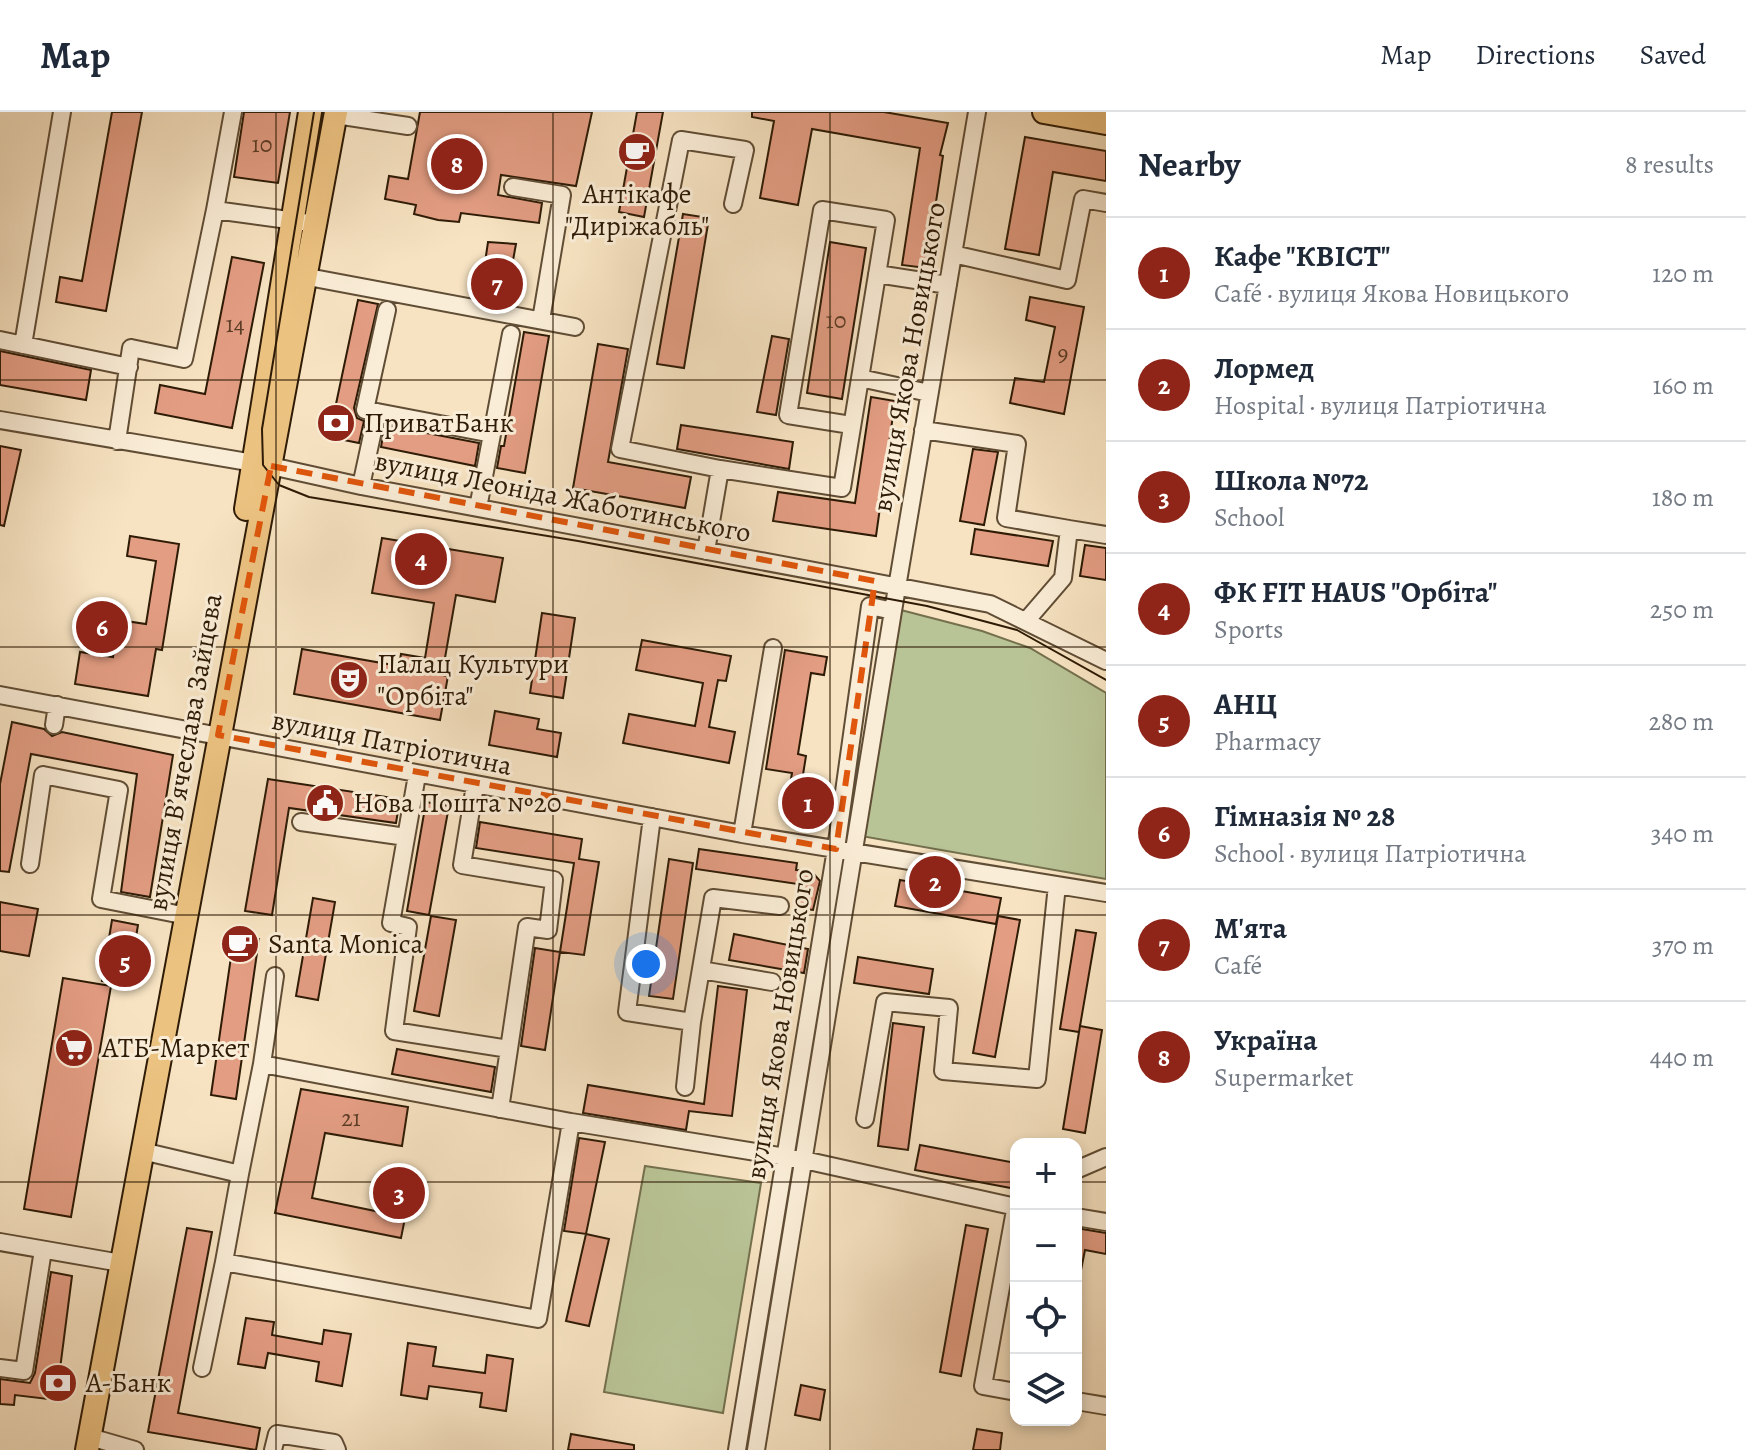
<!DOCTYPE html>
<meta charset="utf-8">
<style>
body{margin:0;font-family:Alegreya,serif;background:#f6f6f7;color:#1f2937}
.controls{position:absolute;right:24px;bottom:24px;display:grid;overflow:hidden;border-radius:16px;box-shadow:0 4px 12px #0003}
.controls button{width:72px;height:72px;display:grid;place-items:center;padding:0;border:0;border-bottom:2px solid #e0e1e3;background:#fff;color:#1f2937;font:40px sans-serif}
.you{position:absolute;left:646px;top:852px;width:28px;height:28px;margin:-20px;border:6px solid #fff;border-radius:50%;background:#1a73e8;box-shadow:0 0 0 12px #1a73e833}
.badge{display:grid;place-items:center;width:52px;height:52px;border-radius:50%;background:#8f2418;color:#fff;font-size:26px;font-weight:700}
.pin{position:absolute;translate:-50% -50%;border:4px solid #fff;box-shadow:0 2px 8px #0006}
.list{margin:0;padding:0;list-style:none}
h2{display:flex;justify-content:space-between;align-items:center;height:104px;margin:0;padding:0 32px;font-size:34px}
h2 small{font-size:26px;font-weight:400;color:#747a83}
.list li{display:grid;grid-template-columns:52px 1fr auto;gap:24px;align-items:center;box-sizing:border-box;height:112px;padding:0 32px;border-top:2px solid #e0e1e3}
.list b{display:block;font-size:30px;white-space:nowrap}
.list p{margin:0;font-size:26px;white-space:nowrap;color:#747a83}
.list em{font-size:26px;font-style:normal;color:#747a83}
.icon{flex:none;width:44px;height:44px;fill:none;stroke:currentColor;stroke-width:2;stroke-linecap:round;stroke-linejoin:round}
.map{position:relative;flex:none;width:1106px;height:1338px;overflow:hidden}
header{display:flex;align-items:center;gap:48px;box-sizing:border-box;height:112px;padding:0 40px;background:#fff;border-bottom:2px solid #e0e1e3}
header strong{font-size:38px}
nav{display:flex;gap:44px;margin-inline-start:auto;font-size:28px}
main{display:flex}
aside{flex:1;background:#fff}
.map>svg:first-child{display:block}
.park{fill:#b9c496;stroke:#74704e;stroke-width:2}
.building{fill:#e39d83;stroke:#2e1b06;stroke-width:2}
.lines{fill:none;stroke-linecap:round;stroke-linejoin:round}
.minor-casing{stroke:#604d35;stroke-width:20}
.major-casing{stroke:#2e1b06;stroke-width:26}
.minor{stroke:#faedd7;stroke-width:16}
.major{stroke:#ecc281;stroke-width:22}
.tram{stroke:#2e1b06;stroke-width:2}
.marked{fill:none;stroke:#df560c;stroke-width:6;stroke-dasharray:16 10;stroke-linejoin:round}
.grid{fill:none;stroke:#2e1b06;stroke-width:2;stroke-opacity:0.55}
.labels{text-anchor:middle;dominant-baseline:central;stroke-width:6;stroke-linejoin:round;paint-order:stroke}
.number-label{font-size:24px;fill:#5b3c25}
.poi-label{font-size:28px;fill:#2e1b06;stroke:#faedd7;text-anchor:start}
.street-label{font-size:28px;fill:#2e1b06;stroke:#faedd7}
</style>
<header>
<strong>Map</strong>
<nav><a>Map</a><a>Directions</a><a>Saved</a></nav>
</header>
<main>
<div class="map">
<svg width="1106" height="1338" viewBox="0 0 1106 1338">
<rect width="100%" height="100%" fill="#f7e3c2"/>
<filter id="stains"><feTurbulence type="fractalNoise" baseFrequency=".0025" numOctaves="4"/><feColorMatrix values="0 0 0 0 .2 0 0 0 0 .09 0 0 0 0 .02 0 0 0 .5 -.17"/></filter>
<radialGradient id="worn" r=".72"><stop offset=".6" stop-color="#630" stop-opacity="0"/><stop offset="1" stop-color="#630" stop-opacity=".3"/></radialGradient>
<!-- park -->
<path class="park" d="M897,497L982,519L1030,536L1106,581V767L861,724Z
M645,1054L761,1071L723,1301L604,1280Z"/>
<!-- building -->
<path class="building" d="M112,0H142L106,199L56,190L60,165L82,169Z
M244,0H290L278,71L234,65Z
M420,0H592L576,74L501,63L498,83L542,91L539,111L461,101L459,110L438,108L414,102L416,93L385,87L389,64L408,67Z
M637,0H663L644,105L619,100Z
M752,0H884L948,11L940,43L943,44L926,156L902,153L920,36L812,17L798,93L760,86L774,9L752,5Z
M1025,25L1106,39V69L1053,60L1039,143L1005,137Z
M683,102L709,106L684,256L657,252Z
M488,130L516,132L507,181L481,178Z
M830,130L866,136L842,287L807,281Z
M232,145L264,151L232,316L155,301L160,273L205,282Z
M1030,185L1084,195L1064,302L1010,291L1015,266L1044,270L1055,215L1026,208Z
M358,188L378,192L354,296L357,306L364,309L359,331L329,325Z
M524,220L549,224L525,361L497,356L501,334H504Z
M772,224L789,227L776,303L757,300Z
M598,232L628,237L608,350L691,365L685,396L573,376Z
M0,239L91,258L86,288L0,273Z
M871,285L895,289L876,424L773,409L778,380L855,391Z
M385,313L479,331L475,354L381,335Z
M681,313L793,330L789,357L677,337Z
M0,334L21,338L4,414L0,413Z
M973,337L998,340L984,413L960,409Z
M975,417L1053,429L1048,454L971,442Z
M130,424L179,432L162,538L156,537L148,584L75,572L80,540L113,545L119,508L146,512L156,449L127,444Z
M382,426L503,446L495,490L456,483L442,563L448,564L440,608L294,582L302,537L399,554L401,542L425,546L434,491L372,481Z
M1085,433L1106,436V468L1080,464Z
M542,501L575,506L563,586L530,581Z
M642,528L731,544L726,569L718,568L709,615L735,620L729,651L623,631L629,602L695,614L703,571L636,558Z
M785,538L827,545L824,563L811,561L798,642L806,644L800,681L830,687L826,703L786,696L792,661L766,657Z
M495,599L539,607L537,617L561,621L557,645L489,633Z
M12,610L44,617L52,624L62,620L173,643L150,785L121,780L137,662L31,642L9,760L0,759V672Z
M268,667L400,687L396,711L289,696L272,803L245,799Z
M426,690L449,694L429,803L407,799Z
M480,710L582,727L579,747L599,750L584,843L560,840L574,751L476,736Z
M699,737L797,751L796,758L812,760L820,769L813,798L795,796L798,772L696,757Z
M669,747L693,751L673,887L649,884Z
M900,768L1001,786L996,812L895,794Z
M313,786L335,790L318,888L296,884Z
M0,790L38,797L29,844L0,839Z
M431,804L456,808L439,904L414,899Z
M998,804L1020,808L995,945L973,941Z
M112,808L138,813L128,873L102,869Z
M1076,818L1096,821L1079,920L1060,917Z
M734,822L808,837L804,861L729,848Z
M244,824L259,827L236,987L211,983L233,831Z
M535,836L560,840L545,938L521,934Z
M858,845L933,857L929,882L854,871Z
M63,866L111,874L71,1105L24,1097Z
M718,874L747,878L732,1004L689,999L686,1018L583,1001L588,973L704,992Z
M893,911L924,915L908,1038L878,1034Z
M1080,914L1102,918L1085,1021L1063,1017Z
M397,937L495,955L491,980L392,962Z
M301,977L408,995L402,1034L325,1021L312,1086L380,1100L389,1056L414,1061L401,1126L275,1101Z
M579,1026L605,1030L586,1122L564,1119Z
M920,1033L1016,1051V1077L915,1058Z
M966,1113L988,1117L961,1264L940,1260Z
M187,1116L212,1120L178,1301L260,1316L256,1338L148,1320Z
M1076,1116L1106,1121V1142L1085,1138L1081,1158L1076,1157Z
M586,1122L609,1127L589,1214L566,1209Z
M51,1160L72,1164L56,1288L15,1283L14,1293L0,1292V1267L30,1271L35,1261Z
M246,1206L274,1210L272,1223L322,1232L324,1218L351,1222L342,1274L316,1269L319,1250L268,1241L265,1256L238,1252Z
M408,1231L436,1235L433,1254L485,1261L487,1243L513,1247L506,1299L480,1295L482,1281L429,1274L427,1287L401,1283Z
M801,1273L825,1278L820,1308L795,1303Z
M977,1317L1002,1321L1000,1338H973Z
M571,1322L634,1333V1338H568Z"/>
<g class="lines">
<!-- minor casing -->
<g class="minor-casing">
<path id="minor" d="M233,0L215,98L303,110
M336,3L408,14
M513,75L562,83L541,208
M953,142L1067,168L1083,87L1106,91
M877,162L948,173
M308,165L575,215
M0,228L129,255
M23,233L62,0
M860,266L929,281
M377,300L492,322
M0,308L271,354L361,374L990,492L1106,549
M923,318L1017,332L1006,406L1069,417
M117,329L131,236L184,247L215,98
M720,357L842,376L886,108L822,98L788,303L851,313
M361,374L377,300L365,298L387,198
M478,396L511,222
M706,439L720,357L620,337L681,28L745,38L733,92
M893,499L977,0
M1026,509L1063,466L1069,417L1106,423
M0,583L742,722L1106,781
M54,613L57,593
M417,663L391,811L408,815L394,919L509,937L500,997
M475,673L462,753L554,768L548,818L527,815L509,937
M652,705L627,900L692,910L713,786L780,794
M301,710L406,725
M742,722L773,536
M30,752L43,663L119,678L101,787L177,802
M701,858L772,870
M262,952L275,864
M685,975L692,910
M865,1007L885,890L949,896L943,959L1037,967L1057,773
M142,1039L240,1062L224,1150L538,1207L571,1010
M1076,1058L1106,1045
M240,1062L262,952L571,1010L804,1048L1016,1095
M1016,1093L983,1274L1016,1280
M1076,1105L1106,1110
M0,1130L115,1150
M0,1256L24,1259L43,1138
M202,1256L224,1150
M1076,1289L1106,1294
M90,1325L135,1338
M273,1338L277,1322L334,1331L337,1338
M737,1338L836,737L870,494L893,499L756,1338"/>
</g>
<!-- major casing -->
<g class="major-casing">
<path id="major" d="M1044,0L1106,11
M246,397L310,0
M87,1338L336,0"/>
</g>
<!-- minor -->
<use href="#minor" class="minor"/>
<!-- major -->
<use href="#major" class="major"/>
<!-- tram -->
<path class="tram" d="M314,0L262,317L263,353L279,373L309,385L578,429L927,494L1017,518L1106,568"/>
</g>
<!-- marked area -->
<path class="marked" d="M271,354L875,469L836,737L218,623Z"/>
<!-- grid -->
<path class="grid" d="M276,0V1338M553,0V1338M830,0V1338M0,268H1106M0,535H1106M0,803H1106M0,1070H1016M1076,1070H1106"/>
<!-- icons -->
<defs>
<g id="cafe-disc" transform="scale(2)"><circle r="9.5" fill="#8f2418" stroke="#faedd7"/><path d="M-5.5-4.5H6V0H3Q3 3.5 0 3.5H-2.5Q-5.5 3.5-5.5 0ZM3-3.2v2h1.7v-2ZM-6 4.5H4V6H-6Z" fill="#fff"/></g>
<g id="bank-disc" transform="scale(2)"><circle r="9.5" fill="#8f2418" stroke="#faedd7"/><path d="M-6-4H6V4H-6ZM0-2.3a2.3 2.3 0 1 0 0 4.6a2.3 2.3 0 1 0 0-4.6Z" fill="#fff"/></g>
<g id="theatre-disc" transform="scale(2)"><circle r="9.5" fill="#8f2418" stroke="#faedd7"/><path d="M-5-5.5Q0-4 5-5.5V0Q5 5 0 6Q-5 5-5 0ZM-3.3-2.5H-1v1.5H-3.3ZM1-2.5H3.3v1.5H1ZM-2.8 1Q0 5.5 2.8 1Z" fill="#fff"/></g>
<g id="civic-disc" transform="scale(2)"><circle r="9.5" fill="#8f2418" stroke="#faedd7"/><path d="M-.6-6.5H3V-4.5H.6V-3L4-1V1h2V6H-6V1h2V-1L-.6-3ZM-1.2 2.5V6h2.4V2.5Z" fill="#fff"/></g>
<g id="supermarket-disc" transform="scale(2)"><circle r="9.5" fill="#8f2418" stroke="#faedd7"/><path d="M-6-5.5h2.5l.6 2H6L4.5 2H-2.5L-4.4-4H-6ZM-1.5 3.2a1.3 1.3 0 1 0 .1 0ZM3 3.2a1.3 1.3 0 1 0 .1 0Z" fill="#fff"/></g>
</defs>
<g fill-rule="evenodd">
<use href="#cafe-disc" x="637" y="40"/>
<use href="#bank-disc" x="336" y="311"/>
<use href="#theatre-disc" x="349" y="568"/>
<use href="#civic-disc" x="325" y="691"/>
<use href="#cafe-disc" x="240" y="832"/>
<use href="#supermarket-disc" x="74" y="936"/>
<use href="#bank-disc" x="58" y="1271"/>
</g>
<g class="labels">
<!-- number labels -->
<g class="number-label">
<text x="262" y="32">10</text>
<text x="836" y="208">10</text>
<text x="235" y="212">14</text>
<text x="1063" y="241">9</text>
<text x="351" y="1006">21</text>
</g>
<!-- poi labels -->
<g class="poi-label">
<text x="637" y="82" text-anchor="middle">Антiкафе<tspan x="637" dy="32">"Дирiжабль"</tspan></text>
<text x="364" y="311">ПриватБанк</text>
<text x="377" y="552">Палац Культури<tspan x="377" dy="32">"Орбіта"</tspan></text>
<text x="353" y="691">Нова Пошта №20</text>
<text x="268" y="832">Santa Monica</text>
<text x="102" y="936">АТБ-Маркет</text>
<text x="86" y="1271">А-Банк</text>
</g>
<!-- street labels -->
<g class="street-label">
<text transform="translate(909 245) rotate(-80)">вулиця Якова Новицького</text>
<text transform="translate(563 385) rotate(11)">вулиця Леоніда Жаботинського</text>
<text transform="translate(392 631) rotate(11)">вулиця Патріотична</text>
<text transform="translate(185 640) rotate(-80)">вулиця Вʼячеслава Зайцева</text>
<text transform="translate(780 912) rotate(-81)">вулиця Якова Новицького</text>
</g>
</g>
<rect width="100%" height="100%" filter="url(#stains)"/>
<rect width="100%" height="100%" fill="url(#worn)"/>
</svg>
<div class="controls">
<button>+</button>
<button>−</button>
<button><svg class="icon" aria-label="locate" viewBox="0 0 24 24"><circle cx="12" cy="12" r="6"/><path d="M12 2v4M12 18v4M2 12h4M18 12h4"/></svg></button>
<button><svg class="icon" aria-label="layers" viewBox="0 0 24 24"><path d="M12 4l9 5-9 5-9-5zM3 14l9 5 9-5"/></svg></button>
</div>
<div class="you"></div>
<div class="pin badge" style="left:808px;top:691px">1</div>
<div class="pin badge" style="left:935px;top:770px">2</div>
<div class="pin badge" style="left:399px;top:1081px">3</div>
<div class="pin badge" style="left:421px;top:447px">4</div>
<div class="pin badge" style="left:125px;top:849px">5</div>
<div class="pin badge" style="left:102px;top:515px">6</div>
<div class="pin badge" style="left:497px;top:172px">7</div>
<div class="pin badge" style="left:457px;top:52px">8</div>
</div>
<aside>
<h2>Nearby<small>8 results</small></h2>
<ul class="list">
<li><span class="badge">1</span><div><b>Кафе &quot;КВІСТ&quot;</b><p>Café · вулиця Якова Новицького</p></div><em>120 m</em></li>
<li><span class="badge">2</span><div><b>Лормед</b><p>Hospital · вулиця Патріотична</p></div><em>160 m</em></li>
<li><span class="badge">3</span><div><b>Школа №72</b><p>School</p></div><em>180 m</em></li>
<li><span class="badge">4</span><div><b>ФК FIT HAUS &quot;Орбіта&quot;</b><p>Sports</p></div><em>250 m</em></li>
<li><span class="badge">5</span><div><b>АНЦ</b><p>Pharmacy</p></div><em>280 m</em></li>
<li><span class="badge">6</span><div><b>Гімназія № 28</b><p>School · вулиця Патріотична</p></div><em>340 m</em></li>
<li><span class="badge">7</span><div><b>М'ята</b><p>Café</p></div><em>370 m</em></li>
<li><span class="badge">8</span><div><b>Україна</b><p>Supermarket</p></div><em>440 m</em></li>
</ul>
</aside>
</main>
